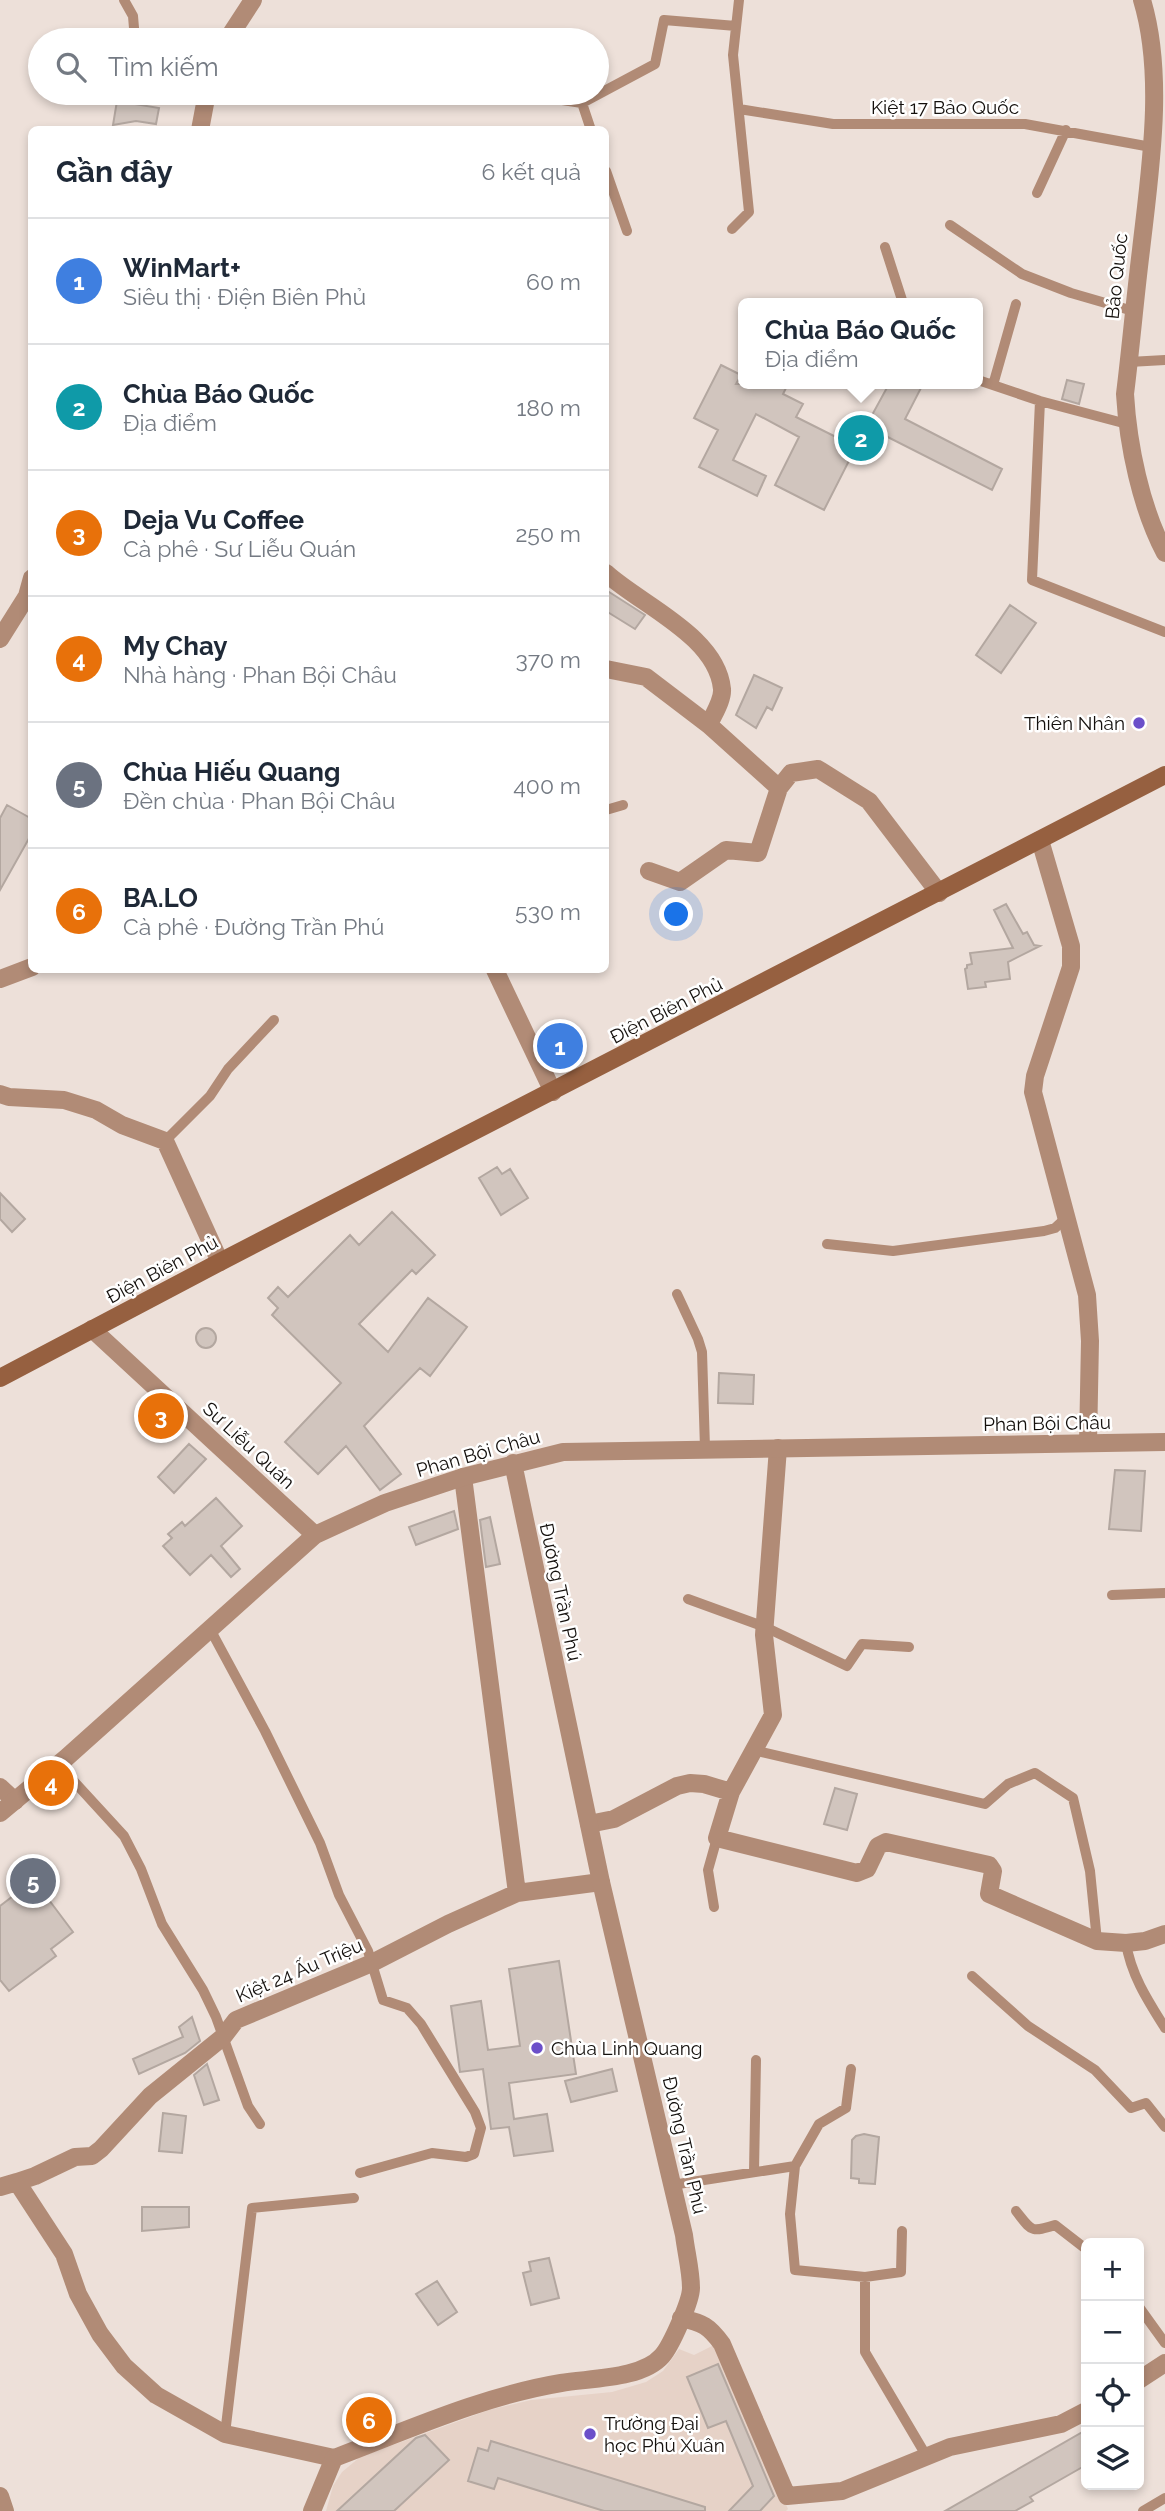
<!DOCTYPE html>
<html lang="vi">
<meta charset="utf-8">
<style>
body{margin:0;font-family:Raleway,sans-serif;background:#f2f2f3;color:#1f2937}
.controls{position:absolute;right:21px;bottom:21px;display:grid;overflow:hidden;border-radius:10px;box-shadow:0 4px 10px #0003}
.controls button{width:63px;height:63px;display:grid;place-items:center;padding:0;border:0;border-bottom:2px solid #e0e1e3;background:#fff;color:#1f2937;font:35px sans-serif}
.you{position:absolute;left:677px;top:915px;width:24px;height:24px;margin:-18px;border:5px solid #fff;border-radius:50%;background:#1a73e8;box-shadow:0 0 0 10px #1a73e833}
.badge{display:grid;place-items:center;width:46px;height:46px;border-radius:50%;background:#b45309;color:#fff;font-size:23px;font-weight:700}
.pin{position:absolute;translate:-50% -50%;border:4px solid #fff;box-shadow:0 2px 7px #0006}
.popup{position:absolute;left:738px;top:298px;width:245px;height:91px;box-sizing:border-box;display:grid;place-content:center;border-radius:10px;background:#fff;filter:drop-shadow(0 2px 5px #0005);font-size:23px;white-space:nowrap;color:#747a83}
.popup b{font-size:26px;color:#1f2937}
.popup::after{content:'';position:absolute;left:50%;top:100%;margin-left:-14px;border:14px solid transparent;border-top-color:#fff}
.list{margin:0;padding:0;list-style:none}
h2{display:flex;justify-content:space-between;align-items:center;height:91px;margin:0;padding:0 28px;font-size:30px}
h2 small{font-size:23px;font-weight:400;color:#747a83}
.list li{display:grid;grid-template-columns:46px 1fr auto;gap:21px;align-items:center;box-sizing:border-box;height:126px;padding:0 28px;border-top:2px solid #e0e1e3}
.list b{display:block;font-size:26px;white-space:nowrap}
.list p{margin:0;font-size:23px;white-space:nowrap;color:#747a83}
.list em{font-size:23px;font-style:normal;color:#747a83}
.icon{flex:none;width:38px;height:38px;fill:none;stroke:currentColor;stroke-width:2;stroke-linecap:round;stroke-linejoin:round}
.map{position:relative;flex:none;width:1165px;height:2511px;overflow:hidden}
.search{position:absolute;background:#fff;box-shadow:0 4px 10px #0003;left:28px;top:28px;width:581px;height:77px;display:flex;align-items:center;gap:18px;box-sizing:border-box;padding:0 24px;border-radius:38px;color:#747a83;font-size:26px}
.panel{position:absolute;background:#fff;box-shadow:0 4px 10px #0003;left:28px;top:126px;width:581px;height:847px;border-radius:10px}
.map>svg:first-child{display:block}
.built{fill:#e6d2c7}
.building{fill:#d1c5be;stroke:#b3a7a0;stroke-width:2}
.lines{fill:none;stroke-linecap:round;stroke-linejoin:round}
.service{stroke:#b18b76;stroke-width:10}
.minor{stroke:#b18b76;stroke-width:18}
.tertiary{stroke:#b18b76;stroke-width:18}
.secondary{stroke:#966040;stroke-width:18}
.poi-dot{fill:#6b4fc9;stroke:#fff;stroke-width:2.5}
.labels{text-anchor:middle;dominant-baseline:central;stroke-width:5;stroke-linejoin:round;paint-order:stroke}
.street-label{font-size:19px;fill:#14100d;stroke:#fff}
.poi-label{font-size:19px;fill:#14100d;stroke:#fff;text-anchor:start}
</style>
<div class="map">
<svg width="1165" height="2511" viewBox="0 0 1165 2511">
<rect width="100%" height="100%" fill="#ede0d9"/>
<!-- built -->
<path class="built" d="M716,2344L788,2509L786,2511H326L333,2486L342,2472L360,2457L489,2410L531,2400L612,2392L646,2382L663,2371L679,2349L694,2355Z"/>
<!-- building -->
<path class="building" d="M117,101L159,108L156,124L136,121L113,125Z
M721,365L741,375L736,384H788L783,394L803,404L796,417L856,447L824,510L775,485L799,437L756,414L733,460L766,476L757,496L699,467L718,430L694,418Z
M1067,380L1084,384L1079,404L1062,399Z
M889,384H923L905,419L1002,469L992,490L866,426Z
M606,590L645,615L635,629L606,611Z
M1010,605L1036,623L1001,673L976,655Z
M754,675L782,688L772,710L767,707L756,728L736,715Z
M7,805L32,819V833L0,890V818Z
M1006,904L1023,934L1027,932L1034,945L1040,946L1008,962L1010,979L985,982L986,987L968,989L965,969L967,968V965L972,964L970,953L1013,948L994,910Z
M497,1167L502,1174L510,1169L528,1198L501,1215L479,1178Z
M0,1193L25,1219L12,1232L0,1219Z
M392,1212L435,1255L416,1274L412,1270L359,1324L388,1352L428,1298L467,1327L430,1376L420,1368L364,1426L401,1474L380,1490L346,1446L318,1474L285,1442L341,1383L272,1315L278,1308L268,1298L278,1287L288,1297L350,1235L359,1245Z
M196 1338a10 10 0 1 1 20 0a10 10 0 1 1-20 0Z
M719,1373L754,1375L753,1404L718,1403Z
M189,1444L206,1459L174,1493L158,1477Z
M1115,1470L1145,1471L1141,1531L1109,1529Z
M216,1498L242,1526L221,1546L240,1569L231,1577L211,1555L190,1575L163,1546L172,1538L168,1534L182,1522L185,1526Z
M454,1511L458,1529L416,1545L409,1527Z
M490,1517L500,1564L486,1567L480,1520Z
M835,1788L857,1794L847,1830L824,1824Z
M34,1880L73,1932L51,1949L56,1956L9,1991L0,1980V1906Z
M559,1961L576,2074L509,2083L514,2119L547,2114L553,2151L514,2156L509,2127L491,2129L483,2069L460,2072L451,2006L481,2001L488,2050L520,2046L509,1969Z
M192,2017L200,2041L185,2053L139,2074L133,2059L183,2037L179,2027Z
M207,2064L219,2100L204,2105L194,2075Z
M612,2069L617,2091L571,2102L565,2081Z
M163,2113L186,2116L182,2153L159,2151Z
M864,2134L879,2137L875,2184L859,2183V2179L851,2178L852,2140L856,2136Z
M142,2207H189V2227L142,2231Z
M549,2258L559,2298L531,2305L523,2273L531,2271L529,2262Z
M437,2281L457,2312L438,2325L416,2294Z
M718,2364L774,2496L760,2511H729L753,2486L726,2421L708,2428L687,2377Z
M1086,2430V2465L1030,2497L1033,2501L1015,2511H945Z
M425,2435L449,2460L394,2511H337L416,2438Z
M491,2441L705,2507V2511H604L498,2478L494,2489L468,2481L478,2448L488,2451Z"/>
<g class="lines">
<!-- service -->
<path class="service" d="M124,0L133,16L135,40
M549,93V98L582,103L591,130
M582,103L655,64L664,20L736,26
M739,109L833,124H1025L1151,147
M606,171L627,231
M1037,193L1066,130
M950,225L1022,274L1071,293L1133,311
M732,229L749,212L733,55L739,0
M885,247L903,303
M1129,362L1165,360
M978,380L1040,401L1127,424
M993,385L1016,304
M1040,401L1032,580L1165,632
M606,810L623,805
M165,1141L210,1096L228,1069L274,1020
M827,1244L893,1251L1044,1231L1055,1228L1066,1218
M677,1294L698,1339L702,1352L705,1448
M1112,1595L1165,1593
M688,1599L765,1627L847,1666L862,1644L909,1647
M210,1629L265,1731L320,1843L339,1895L368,1951L383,2000L407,2008L421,2024L475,2112L481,2128L474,2154L466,2157L432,2153L360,2173
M753,1750L985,1804L1008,1784L1035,1773L1073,1798L1090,1871L1097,1941
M58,1764L124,1836L141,1869L162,1924L203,1990L216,2017L248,2106L260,2124
M714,1907L708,1870L717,1838
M1126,1943C1131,1975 1148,2001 1165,2028
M972,1976L1028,2026L1095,2070L1131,2108L1146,2103L1165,2127
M851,2069L846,2108L819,2124L795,2166L790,2214L795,2270L865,2277L901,2272L902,2231
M754,2172L756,2060
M672,2185L795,2166
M1016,2211C1032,2231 1030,2233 1055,2225L1086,2249
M865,2277V2352L927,2457
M1139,2307L1165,2343
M225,2434L252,2208L354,2198
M1143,2511L1165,2498"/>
<!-- minor -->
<path class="minor" d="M1142,0C1165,76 1150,171 1141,250C1135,298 1131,346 1125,394C1128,445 1141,508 1165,553
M227,40L253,0
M200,130L207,93
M606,573C641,605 717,636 722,689C723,700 713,715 709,725L779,788L791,773L818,769L869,801L939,893
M0,639L27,596L32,578
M606,669L646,677L709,725
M1040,840L1071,946V967L1035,1076L1033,1092L1087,1295L1090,1341L1088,1443
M649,871L680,882L726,850L758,853L779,788
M495,970L553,1092
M0,979L32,967
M0,1094L9,1097L64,1100L96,1110L122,1125L165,1141L220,1262
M92,1329L315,1535
M778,1448L764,1635L773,1715L731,1792L717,1838L857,1873L867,1869L878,1846L886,1842L989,1865L993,1871L989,1894L1097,1941L1126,1943L1145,1941L1165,1934
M463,1477L517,1893L601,1882
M0,1787L15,1801
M589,1824L614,1819L677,1786L690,1783L704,1784L731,1792
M17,2182L35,2176L75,2157L92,2156L101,2149L150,2096L223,2037L236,2020L372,1963L448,1924L517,1893
M0,2187L17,2182L64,2254L78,2294L100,2334L124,2366L156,2395L225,2434L334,2458
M681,2318C703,2323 709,2326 722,2344L787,2496L842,2491L950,2447L1061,2424L1086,2411
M1139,2380L1165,2363
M0,2496L5,2511"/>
<!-- tertiary -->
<path class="tertiary" d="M0,1813L66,1758L315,1535L385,1503L463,1477L563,1452L1165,1442
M312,2511L334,2458C408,2430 483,2396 561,2383C591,2378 642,2379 662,2356C671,2346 691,2301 691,2288C691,2271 686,2252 684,2235L601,1882L513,1463"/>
<!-- secondary -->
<path class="secondary" d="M0,1378L220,1262L1165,775"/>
</g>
<!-- markers -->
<g class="poi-dot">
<circle cx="1139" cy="723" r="7"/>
<circle cx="537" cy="2048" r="7"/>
<circle cx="590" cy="2434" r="7"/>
</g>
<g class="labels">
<!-- street labels -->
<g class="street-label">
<text x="945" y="107">Kiệt 17 Bảo Quốc</text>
<text transform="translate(1116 276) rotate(-84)">Bảo Quốc</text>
<text transform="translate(666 1010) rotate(-27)">Điện Biên Phủ</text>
<text transform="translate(162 1269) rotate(-28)">Điện Biên Phủ</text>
<text transform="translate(1047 1423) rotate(-1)">Phan Bội Châu</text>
<text transform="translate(249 1445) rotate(43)">Sư Liễu Quán</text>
<text transform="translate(478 1453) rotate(-16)">Phan Bội Châu</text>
<text transform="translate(561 1592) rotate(78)">Đường Trần Phú</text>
<text transform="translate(299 1970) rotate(-23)">Kiệt 24 Ấu Triệu</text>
<text transform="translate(685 2145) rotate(77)">Đường Trần Phú</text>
</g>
<!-- poi labels -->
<g class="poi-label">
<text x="1125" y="723" text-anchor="end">Thiên Nhân</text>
<text x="551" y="2048">Chùa Linh Quang</text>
<text x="604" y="2423">Trường Đại<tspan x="604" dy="22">học Phú Xuân</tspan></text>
</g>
</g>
</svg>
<div class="controls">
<button>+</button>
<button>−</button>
<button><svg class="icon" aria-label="locate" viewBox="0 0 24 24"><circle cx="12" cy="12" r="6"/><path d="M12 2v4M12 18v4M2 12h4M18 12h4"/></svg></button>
<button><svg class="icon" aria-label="layers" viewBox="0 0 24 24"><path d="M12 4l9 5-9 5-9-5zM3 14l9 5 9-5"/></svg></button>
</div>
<div class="you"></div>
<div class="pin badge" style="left:560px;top:1046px;background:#3f7fe0">1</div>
<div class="pin badge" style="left:861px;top:438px;background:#0f9aa8">2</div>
<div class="popup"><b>Chùa Báo Quốc</b>Địa điểm</div>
<div class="pin badge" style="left:161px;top:1416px;background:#e8710a">3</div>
<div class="pin badge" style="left:51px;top:1783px;background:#e8710a">4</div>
<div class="pin badge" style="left:33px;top:1881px;background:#6b7280">5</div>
<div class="pin badge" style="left:369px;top:2420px;background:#e8710a">6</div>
<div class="search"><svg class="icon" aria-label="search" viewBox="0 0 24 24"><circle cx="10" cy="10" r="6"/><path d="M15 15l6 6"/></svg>Tìm kiếm</div>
<section class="panel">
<h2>Gần đây<small>6 kết quả</small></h2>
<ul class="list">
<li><span class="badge" style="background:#3f7fe0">1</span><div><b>WinMart+</b><p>Siêu thị · Điện Biên Phủ</p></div><em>60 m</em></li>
<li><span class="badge" style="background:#0f9aa8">2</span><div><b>Chùa Báo Quốc</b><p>Địa điểm</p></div><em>180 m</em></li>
<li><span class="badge" style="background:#e8710a">3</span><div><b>Deja Vu Coffee</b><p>Cà phê · Sư Liễu Quán</p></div><em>250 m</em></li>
<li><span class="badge" style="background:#e8710a">4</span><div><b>My Chay</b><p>Nhà hàng · Phan Bội Châu</p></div><em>370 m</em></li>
<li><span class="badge" style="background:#6b7280">5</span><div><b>Chùa Hiếu Quang</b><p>Đền chùa · Phan Bội Châu</p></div><em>400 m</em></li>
<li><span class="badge" style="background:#e8710a">6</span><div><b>BA.LO</b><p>Cà phê · Đường Trần Phú</p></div><em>530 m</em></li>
</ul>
</section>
</div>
